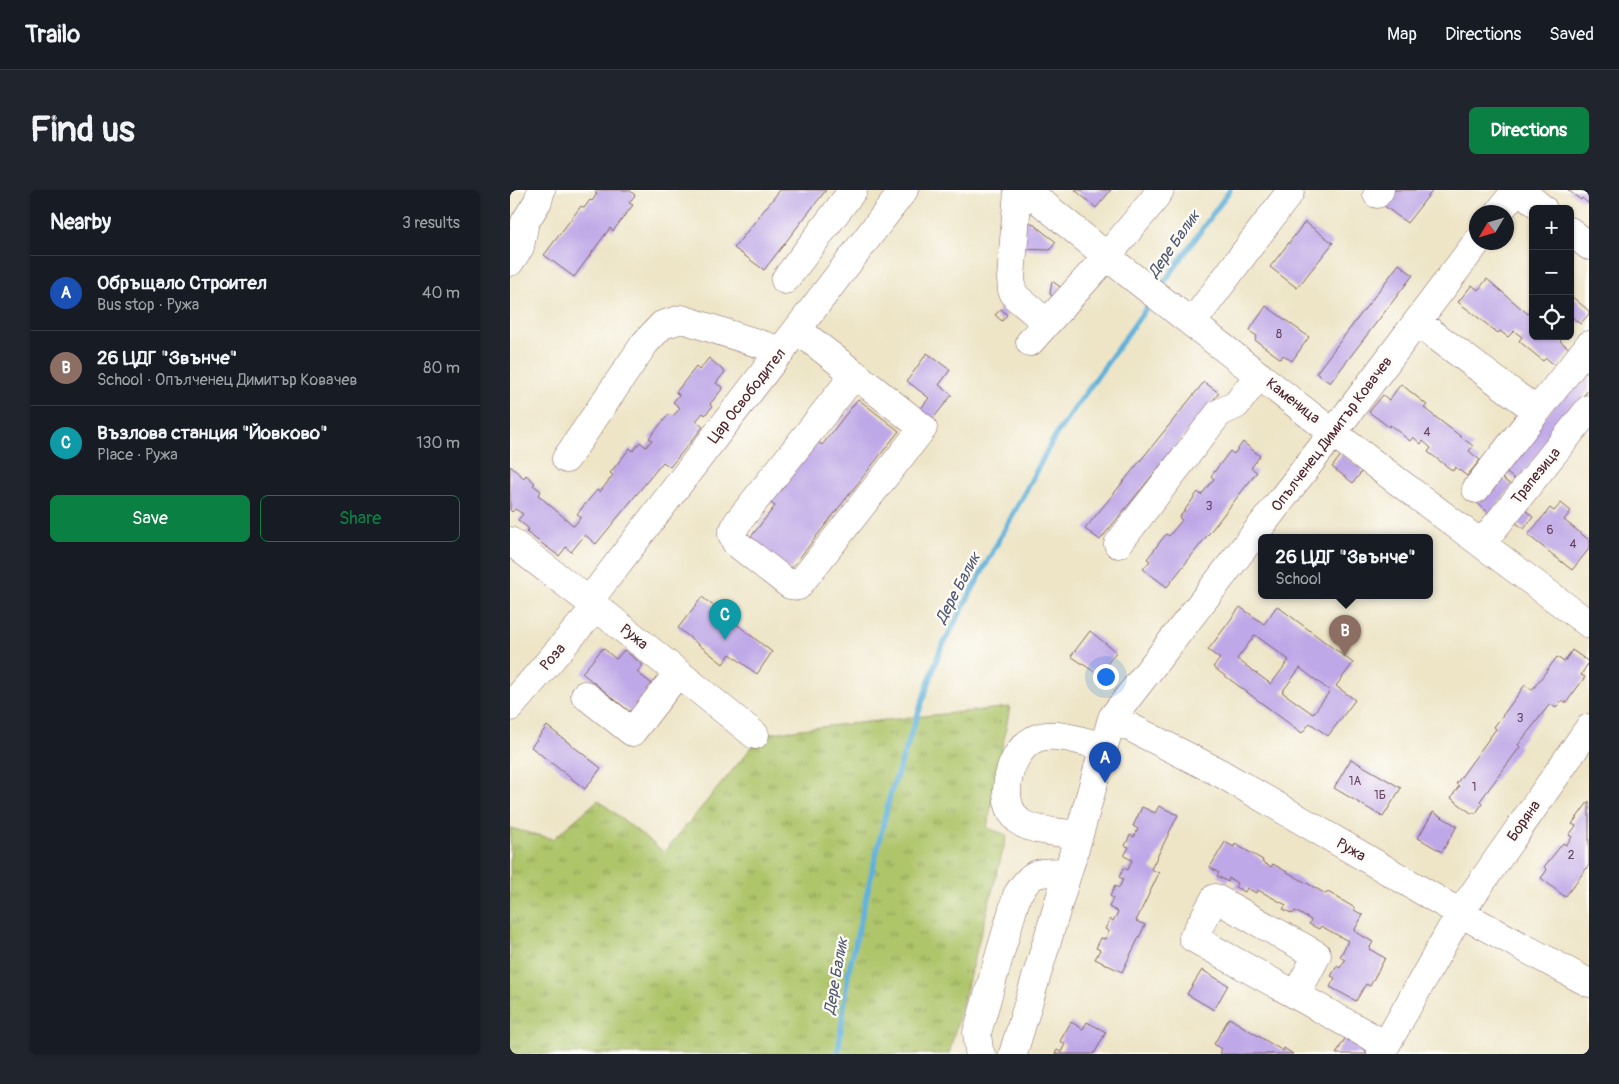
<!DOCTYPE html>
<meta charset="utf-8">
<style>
body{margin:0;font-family:Pangolin,sans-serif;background:#20242c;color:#f1f3f6}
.controls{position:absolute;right:15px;top:15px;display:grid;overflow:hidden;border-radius:8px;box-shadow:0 1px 4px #0004}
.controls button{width:45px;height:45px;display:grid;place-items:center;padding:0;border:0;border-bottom:1px solid #363941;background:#171b24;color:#f1f3f6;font:25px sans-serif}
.compass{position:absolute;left:959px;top:15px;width:45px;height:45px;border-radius:50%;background:#171b24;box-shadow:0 1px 4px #0004;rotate:232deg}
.you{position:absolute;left:595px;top:486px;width:18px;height:18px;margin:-12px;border:4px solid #fff;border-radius:50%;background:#1a73e8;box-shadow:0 0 0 8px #1a73e833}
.badge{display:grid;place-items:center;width:32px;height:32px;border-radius:50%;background:#0b8043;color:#fff;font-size:16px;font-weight:700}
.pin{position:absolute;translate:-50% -41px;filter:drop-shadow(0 1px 2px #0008)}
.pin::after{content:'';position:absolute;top:26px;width:18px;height:15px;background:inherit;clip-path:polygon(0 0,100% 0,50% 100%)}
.popup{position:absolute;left:748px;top:344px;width:175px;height:65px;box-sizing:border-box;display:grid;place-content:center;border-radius:8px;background:#171b24;filter:drop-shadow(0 1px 4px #0005);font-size:16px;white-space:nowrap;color:#9ea1a6}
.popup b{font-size:19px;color:#f1f3f6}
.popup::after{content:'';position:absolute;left:50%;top:100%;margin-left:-10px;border:10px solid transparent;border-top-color:#171b24}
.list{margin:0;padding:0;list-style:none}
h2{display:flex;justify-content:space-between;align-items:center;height:65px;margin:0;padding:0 20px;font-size:21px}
h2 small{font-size:16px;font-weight:400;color:#9ea1a6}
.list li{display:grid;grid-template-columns:32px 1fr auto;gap:15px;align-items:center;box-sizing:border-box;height:75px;padding:0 20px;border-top:1px solid #363941}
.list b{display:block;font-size:19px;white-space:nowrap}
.list p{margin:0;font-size:16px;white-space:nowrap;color:#9ea1a6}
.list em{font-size:16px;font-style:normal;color:#9ea1a6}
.actions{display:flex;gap:10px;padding:15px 20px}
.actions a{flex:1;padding:11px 0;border:1px solid #0b8043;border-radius:8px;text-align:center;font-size:18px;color:#0b8043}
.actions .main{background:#0b8043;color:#fff}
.icon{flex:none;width:28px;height:28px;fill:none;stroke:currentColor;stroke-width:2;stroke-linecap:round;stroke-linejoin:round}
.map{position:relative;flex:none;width:1079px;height:864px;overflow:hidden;border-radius:8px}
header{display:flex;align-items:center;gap:30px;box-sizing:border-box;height:70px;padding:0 25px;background:#171b24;border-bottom:1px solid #363941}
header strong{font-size:24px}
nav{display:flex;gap:28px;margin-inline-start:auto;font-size:18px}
.intro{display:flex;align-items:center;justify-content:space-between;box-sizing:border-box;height:120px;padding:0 30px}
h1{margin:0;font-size:35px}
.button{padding:12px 22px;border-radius:8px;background:#0b8043;color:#fff;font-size:18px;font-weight:700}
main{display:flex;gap:30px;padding:0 30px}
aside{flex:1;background:#171b24;border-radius:8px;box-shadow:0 1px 4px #0004}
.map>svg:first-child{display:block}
.grass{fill:url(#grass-tufts);stroke:#7c724b}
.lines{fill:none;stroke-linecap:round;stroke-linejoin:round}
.stream{stroke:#5eb1da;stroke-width:5.5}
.building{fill:#bfa8e7;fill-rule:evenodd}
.minor-casing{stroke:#836462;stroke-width:29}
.minor{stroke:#fff;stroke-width:28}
.labels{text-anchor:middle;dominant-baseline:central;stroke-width:4.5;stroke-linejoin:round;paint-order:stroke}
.number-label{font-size:12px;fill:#67415a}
.street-label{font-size:15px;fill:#4a1f2b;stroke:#fdfcf7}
.water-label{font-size:16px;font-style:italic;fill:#525971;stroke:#fdfcf7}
</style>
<header>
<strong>Trailo</strong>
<nav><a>Map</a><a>Directions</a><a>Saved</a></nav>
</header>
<div class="intro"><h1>Find us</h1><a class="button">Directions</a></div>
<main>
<aside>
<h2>Nearby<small>3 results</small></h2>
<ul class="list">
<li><span class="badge" style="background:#1a4fb4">A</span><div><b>Обръщало Строител</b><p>Bus stop · Ружа</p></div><em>40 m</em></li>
<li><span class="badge" style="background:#8d6e63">B</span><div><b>26 ЦДГ &quot;Звънче&quot;</b><p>School · Опълченец Димитър Ковачев</p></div><em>80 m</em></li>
<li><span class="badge" style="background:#0f9aa8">C</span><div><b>Възлова станция &quot;Йовково&quot;</b><p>Place · Ружа</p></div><em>130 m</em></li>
</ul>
<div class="actions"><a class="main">Save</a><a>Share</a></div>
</aside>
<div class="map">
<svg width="1079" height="864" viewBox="0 0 1079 864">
<defs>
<pattern id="grass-tufts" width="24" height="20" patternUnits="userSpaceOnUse" patternTransform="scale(1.25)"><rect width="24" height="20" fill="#aec56b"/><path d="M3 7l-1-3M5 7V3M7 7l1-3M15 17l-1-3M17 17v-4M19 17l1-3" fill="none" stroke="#909f58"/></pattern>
</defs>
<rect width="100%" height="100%" fill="#fdfcf7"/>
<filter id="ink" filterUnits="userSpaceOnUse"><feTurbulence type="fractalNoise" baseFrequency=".02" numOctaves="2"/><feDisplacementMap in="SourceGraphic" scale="10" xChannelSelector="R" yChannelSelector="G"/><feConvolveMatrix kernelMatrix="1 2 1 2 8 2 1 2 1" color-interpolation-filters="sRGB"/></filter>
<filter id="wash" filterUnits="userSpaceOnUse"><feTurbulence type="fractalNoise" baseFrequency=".0096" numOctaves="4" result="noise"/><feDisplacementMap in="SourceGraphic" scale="20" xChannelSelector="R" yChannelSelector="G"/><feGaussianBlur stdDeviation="1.12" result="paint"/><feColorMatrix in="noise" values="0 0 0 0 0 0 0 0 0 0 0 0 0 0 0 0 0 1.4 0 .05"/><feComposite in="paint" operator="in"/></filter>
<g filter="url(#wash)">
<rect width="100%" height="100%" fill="#eee5c7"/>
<!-- grass -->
<path class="grass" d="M500,517L477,638L497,645L439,864H0V638L43,649L88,610L154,662L242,557L256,544L291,539Z"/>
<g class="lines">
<!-- stream -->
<path class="stream" d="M650,98L720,0
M328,864L338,784L380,605L430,460L545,246L642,110"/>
</g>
<g id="blocks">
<!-- building -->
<path class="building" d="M87,0H119L125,5L119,13L123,15L103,41L100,38L64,87L34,65L71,16L74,18L80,10L82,11L87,4L85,3Z
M270,0H316L254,80L224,58Z
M565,0H601L586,18Z
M880,0H923L897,33L873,15Z
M1058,0H1079V14L1072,8L1071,10Z
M514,27L546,52L540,60L513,59Z
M795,32L823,53L787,98L760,77Z
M889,74L903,85L820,193L806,183Z
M977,89L1018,124L1023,118V146H1054L1050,151L1061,160L1047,177L1036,168L1033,171L1009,151L1012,147L1004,141L998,147L990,141L988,143L948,112L962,95L968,100Z
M542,91L553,99L545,108L540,104Z
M1060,105L1079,121V124L1070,134L1060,125Z
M756,116L799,147L782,171L773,165L771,169L745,150L747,146L739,141Z
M491,119L497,125L492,131L485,125Z
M417,163L440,180L429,195L442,205L421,231L409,221L419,208L397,191Z
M199,168L215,182L206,193L213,198L200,214L202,217L195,225L193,223L186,231L193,237L160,277L153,272L86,354L75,345L61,362L56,357L49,366L16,342L19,339L8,330L13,324L5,319L2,322L0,320V276L14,288L16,285L25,293L23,295L31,301L28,305L64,336L71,327L67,324L87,300L90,302L103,285L100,283L120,258L123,261L130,252L136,257L142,250L139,248L159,224L163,226L170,218L163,212L169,205L166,202L186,177L189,180Z
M1079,172V199L1007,291L993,280Z
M694,192L709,203L590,350L575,339Z
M891,194L917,215L914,218L963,256L959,261L970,270L957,286L945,277L943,281L918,262L921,258L913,251L911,254L903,247L900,251L880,235L879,237L859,222L873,205L879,210Z
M348,209L389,241L280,380L240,348L265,316L251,305L298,244L312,255Z
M733,252L750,266L741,278L747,282L657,397L633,379L640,371L637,369L656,344L659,346L672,330L669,328L688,302L691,305L704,289L701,286L720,261L724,264Z
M832,264L853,280L843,293L822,277Z
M988,285L1002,296L980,324L967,313Z
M1051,313L1061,321L1054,330L1079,350V359L1062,380L1018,345L1040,318L1044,321Z
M1015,320L1023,327L1014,339L1005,332Z
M192,407L262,462L247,484L220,464L213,474L168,438Z
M767,416L843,473L826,496L845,510L818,546L800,533L792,543L703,477L710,469L698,460L730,417L754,434ZM745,445L779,470L761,494L727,469ZM790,478L820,501L803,524L772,502Z
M580,441L606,462L589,485L561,466Z
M93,458L106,469L114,460L133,475L127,482L142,494L120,522L72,483Z
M1062,460L1079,472L1071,485L1075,487L1056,513L1052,510L1046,518L1040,514L1008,555L1010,557L970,611L972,614L966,623H961L941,608L949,596L946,594L986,539L984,537L1015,495L1022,500L1047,467L1054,472Z
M37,536L91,578L75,599L21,557Z
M841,569L891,598L873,627L824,598Z
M1079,611V675L1055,707L1031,688L1037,680L1034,677L1053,653L1056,655L1062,647L1059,645L1066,636L1062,634Z
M649,616L668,625L641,679L649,683L626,731L635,735L612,782L585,769L590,760L586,758L591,748L595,749L599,741L595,739L600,729L603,731L608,722L599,717L603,708L600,706L605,696L609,698L613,689L609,687L614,678L618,680L622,670L614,666L619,657L615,656L620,645L624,647L628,639L623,636L632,617L645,623Z
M923,622L947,636L932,662L908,648Z
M715,652L724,657L725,654L753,670L752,672L761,677L763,674L816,704L818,702L845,718L844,720L853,725L844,741L863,752L859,759L875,768L860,796L856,794L846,811L820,797L825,788L821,786L827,776L830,778L835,770L830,767L838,751L811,736L809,739L799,734L801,730L785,721L783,724L773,719L776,715L748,700L746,703L737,698L735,702L725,697L727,693L719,688L718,692L707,686L709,683L700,677Z
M692,780L718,795L704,820L677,804Z
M719,828L773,861L774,858L783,864H712L710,863L712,859L704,854Z
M561,832L573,839L577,832L596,842L584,864H545L547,860L551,862L555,854L550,851Z
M837,845L857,857L855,860L857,864H826Z"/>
</g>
</g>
<g filter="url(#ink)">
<use href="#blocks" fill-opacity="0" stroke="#836462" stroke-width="1"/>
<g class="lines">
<!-- minor casing -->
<g class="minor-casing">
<path id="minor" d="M508,0L501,88L502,100L506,107L537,133
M516,0L615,81L823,243L1079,434
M1010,0L1033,19
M867,4L870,0
M989,22L1006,0
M1060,41L1079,56
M0,72L10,57L15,32L28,11L31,0
M275,90L343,0
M907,132L1027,221L966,299
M682,133L780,2
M288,140L413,238L288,396L280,395L226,353L222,344L227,333L345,184
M520,152L597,66L642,12L650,0
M1027,221L1079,155
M56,269L135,153L152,135L172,129L272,161
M0,351L79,411L245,545
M972,353L1079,219
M608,354L709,223L726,215L749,185
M79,411L394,0
M75,505L122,542L168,483
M0,517L86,417
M602,528L712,584L950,723L1079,793
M569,645C554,643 522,641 510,632C485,612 499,559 527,548C545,541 575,552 594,557
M786,805L807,765L705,708L683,748L876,855
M471,864L469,861L467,843L507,705C524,678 528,683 558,682
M503,864L569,645L602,528L823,243L967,52
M871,864L950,723L1079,538"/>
</g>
<!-- minor -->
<use href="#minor" class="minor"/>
</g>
</g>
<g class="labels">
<!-- number labels -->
<g class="number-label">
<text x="769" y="144">8</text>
<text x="917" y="242">4</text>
<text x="699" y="316">3</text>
<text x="1040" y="340">6</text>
<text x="1063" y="354">4</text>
<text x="1010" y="528">3</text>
<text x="845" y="591">1А</text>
<text x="964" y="597">1</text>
<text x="870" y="605">1Б</text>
<text x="1061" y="665">2</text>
</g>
<!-- street labels -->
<g class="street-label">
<text transform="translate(237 206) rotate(-52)">Цар Освободител</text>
<text transform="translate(783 211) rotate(38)">Каменица</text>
<text transform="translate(822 244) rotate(-53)">Опълченец Димитър Ковачев</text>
<text transform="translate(1026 286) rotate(-51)">Трапезица</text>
<text transform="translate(124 447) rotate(39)">Ружа</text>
<text transform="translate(43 467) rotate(-49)">Роза</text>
<text transform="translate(1014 631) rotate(-55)">Боряна</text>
<text transform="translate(841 660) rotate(30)">Ружа</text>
</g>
<!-- water labels -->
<g class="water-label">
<text transform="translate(664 54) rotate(-55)">Дере Балик</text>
<text transform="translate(448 398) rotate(-62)">Дере Балик</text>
<text transform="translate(326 786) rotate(-80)">Дере Балик</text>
</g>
</g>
</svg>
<div class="controls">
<button>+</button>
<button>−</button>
<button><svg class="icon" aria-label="locate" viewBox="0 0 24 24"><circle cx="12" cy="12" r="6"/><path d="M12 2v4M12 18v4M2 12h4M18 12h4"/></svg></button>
</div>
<svg class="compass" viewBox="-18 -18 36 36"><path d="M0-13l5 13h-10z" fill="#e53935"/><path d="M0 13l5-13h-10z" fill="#9ea1a6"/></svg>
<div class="you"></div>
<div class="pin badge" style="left:595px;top:593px;background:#1a4fb4">A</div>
<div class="pin badge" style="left:835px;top:466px;background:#8d6e63">B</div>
<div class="popup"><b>26 ЦДГ &quot;Звънче&quot;</b>School</div>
<div class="pin badge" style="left:215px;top:450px;background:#0f9aa8">C</div>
</div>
</main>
